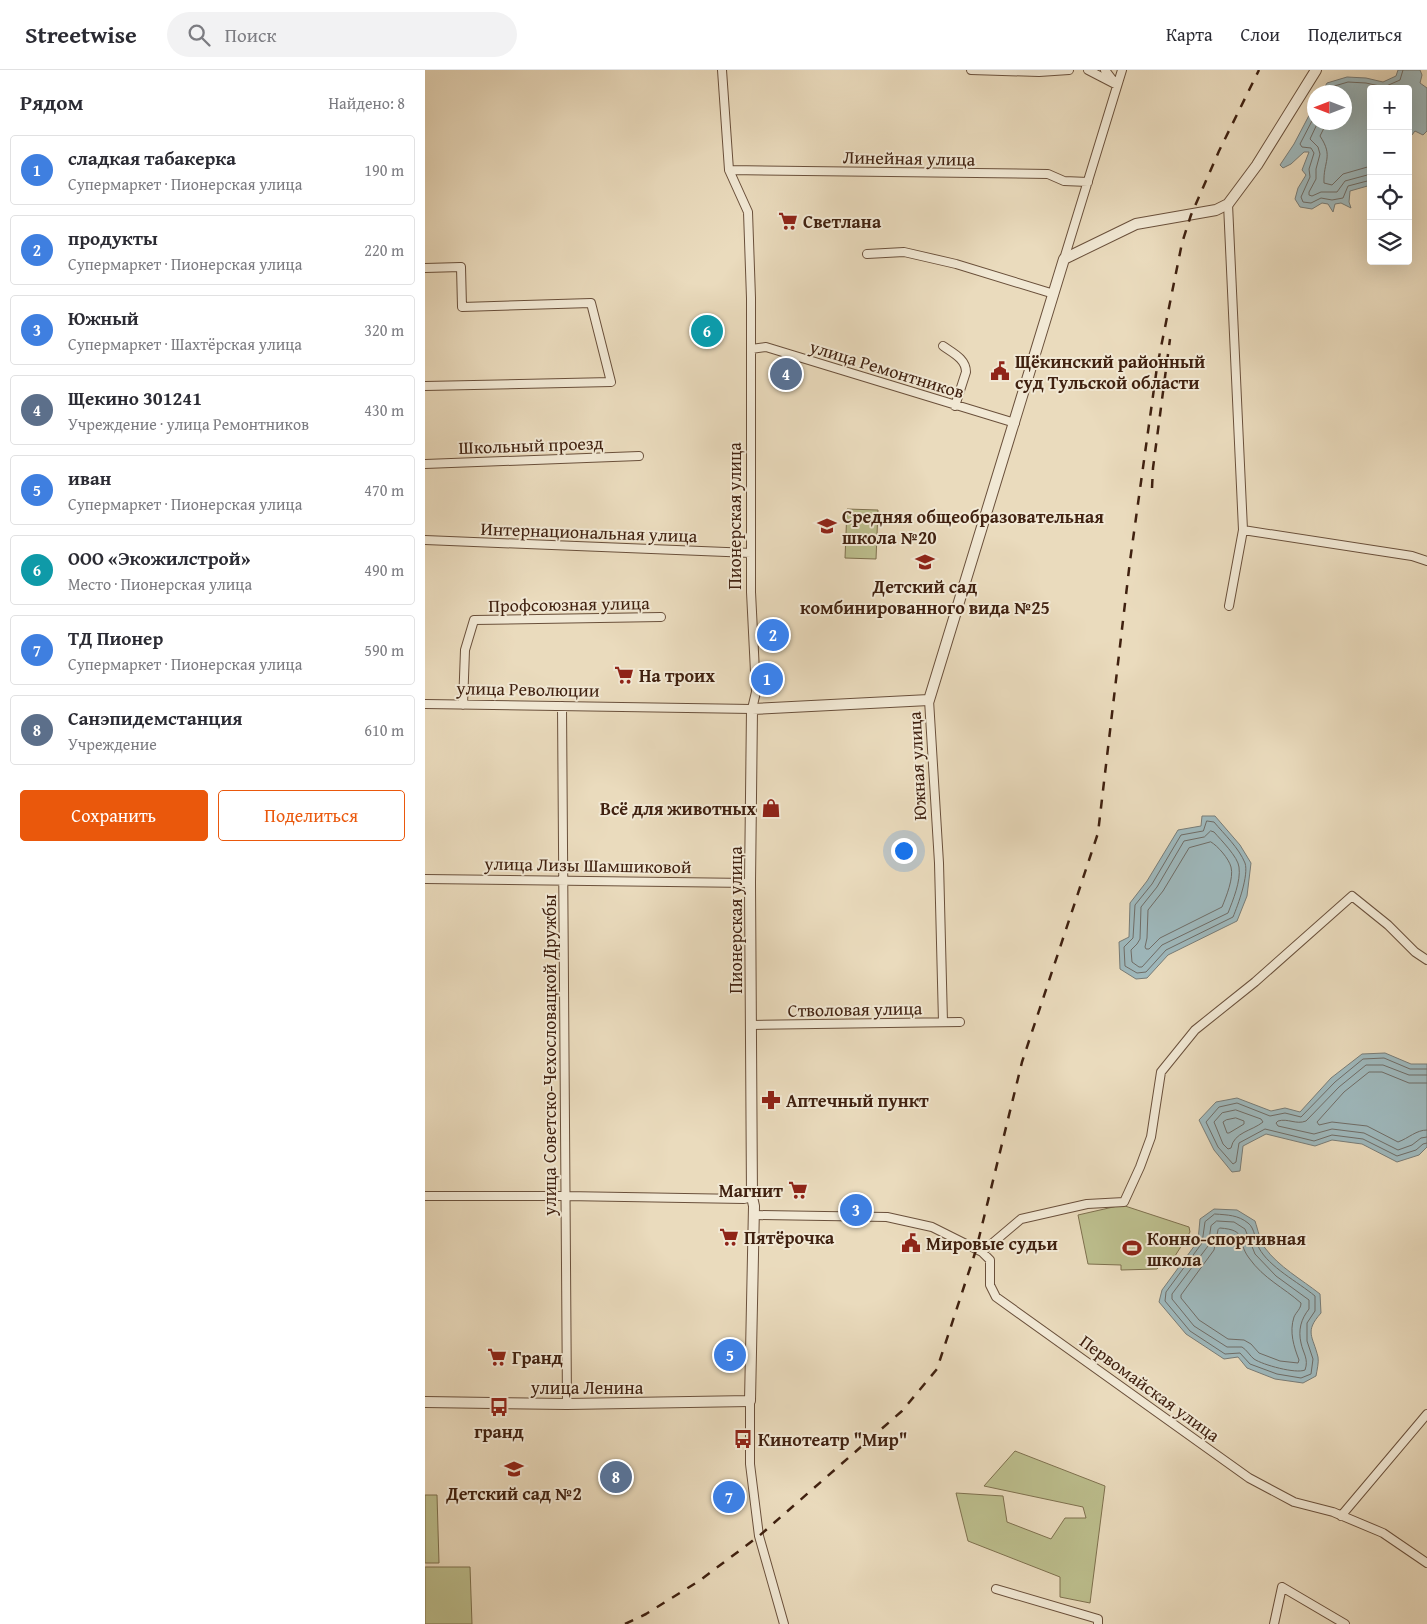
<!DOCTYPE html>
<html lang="ru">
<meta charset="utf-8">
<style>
body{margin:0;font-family:"Gentium Book Plus",serif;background:#f2f2f3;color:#2b2b33}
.controls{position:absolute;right:15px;top:15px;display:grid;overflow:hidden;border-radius:5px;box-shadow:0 5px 20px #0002}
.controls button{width:45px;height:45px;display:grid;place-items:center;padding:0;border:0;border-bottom:1px solid #e1e1e2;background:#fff;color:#2b2b33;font:25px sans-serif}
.compass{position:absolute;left:882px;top:15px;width:45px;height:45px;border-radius:50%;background:#fff;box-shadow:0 5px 20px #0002;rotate:270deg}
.you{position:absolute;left:478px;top:780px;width:18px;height:18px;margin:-12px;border:4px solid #fff;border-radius:50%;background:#1a73e8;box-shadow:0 0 0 8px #1a73e833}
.badge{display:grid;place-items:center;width:32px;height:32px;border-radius:50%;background:#ea580c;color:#fff;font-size:16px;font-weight:700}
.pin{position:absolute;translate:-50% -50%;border:2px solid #fff;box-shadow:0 1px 5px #0006}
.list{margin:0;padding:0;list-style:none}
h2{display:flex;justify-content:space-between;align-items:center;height:65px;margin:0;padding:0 20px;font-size:21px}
h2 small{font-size:16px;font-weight:400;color:#7c7c81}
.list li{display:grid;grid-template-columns:32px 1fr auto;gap:15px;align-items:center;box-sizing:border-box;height:70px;margin:0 10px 10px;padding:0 10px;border:1px solid #e1e1e2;border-radius:5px}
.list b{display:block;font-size:19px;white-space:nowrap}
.list p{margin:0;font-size:16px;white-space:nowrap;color:#7c7c81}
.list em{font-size:16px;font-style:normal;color:#7c7c81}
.actions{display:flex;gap:10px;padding:15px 20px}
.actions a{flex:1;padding:11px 0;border:1px solid #ea580c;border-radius:5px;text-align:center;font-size:18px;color:#ea580c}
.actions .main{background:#ea580c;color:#fff}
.icon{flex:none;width:28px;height:28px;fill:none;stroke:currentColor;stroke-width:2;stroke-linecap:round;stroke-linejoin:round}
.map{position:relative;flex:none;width:1002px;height:1554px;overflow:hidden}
header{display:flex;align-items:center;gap:30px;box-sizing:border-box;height:70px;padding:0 25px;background:#fff;border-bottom:1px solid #e1e1e2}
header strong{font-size:24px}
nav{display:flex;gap:28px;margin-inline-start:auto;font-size:18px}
.search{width:350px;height:45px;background:#f2f2f3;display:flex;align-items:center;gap:12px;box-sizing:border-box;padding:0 18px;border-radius:28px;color:#7c7c81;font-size:19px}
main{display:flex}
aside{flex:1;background:#fff}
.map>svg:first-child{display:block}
.green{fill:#bcbe8d;stroke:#7e704e}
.water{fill:#9eb8bc;stroke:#787c77}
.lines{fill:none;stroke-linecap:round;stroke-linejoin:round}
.shore{stroke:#6f6c66;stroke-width:1}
.minor-casing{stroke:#6a503b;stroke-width:10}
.tertiary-casing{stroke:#6a503b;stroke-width:12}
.minor{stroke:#f1e8d4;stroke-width:8}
.tertiary{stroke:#f1e8d4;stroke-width:10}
.rail{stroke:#402110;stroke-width:2.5;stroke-dasharray:9 9;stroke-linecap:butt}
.labels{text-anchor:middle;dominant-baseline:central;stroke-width:4;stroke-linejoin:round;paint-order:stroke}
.street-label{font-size:18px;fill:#402110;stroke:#f1e8d4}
.poi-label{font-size:18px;font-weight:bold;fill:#402110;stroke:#f1e8d4;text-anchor:start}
</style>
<header>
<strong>Streetwise</strong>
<div class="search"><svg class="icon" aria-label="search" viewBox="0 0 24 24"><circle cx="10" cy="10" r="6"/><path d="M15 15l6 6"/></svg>Поиск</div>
<nav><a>Карта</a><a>Слои</a><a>Поделиться</a></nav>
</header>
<main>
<aside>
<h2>Рядом<small>Найдено: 8</small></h2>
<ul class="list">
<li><span class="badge" style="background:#3f7fe0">1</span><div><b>сладкая табакерка</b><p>Супермаркет · Пионерская улица</p></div><em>190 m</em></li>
<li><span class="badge" style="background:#3f7fe0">2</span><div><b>продукты</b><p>Супермаркет · Пионерская улица</p></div><em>220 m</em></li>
<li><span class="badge" style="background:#3f7fe0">3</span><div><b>Южный</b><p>Супермаркет · Шахтёрская улица</p></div><em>320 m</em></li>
<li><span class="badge" style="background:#5c6f8a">4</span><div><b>Щекино 301241</b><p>Учреждение · улица Ремонтников</p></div><em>430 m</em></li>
<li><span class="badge" style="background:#3f7fe0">5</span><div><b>иван</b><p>Супермаркет · Пионерская улица</p></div><em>470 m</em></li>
<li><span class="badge" style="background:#0f9aa8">6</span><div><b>ООО «Экожилстрой»</b><p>Место · Пионерская улица</p></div><em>490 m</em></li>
<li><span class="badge" style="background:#3f7fe0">7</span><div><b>ТД Пионер</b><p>Супермаркет · Пионерская улица</p></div><em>590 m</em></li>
<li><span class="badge" style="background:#5c6f8a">8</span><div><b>Санэпидемстанция</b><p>Учреждение</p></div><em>610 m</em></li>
</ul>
<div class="actions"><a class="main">Сохранить</a><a>Поделиться</a></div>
</aside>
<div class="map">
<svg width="1002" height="1554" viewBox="0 0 1002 1554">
<rect width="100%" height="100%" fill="#eadbbd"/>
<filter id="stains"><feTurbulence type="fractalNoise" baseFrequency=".004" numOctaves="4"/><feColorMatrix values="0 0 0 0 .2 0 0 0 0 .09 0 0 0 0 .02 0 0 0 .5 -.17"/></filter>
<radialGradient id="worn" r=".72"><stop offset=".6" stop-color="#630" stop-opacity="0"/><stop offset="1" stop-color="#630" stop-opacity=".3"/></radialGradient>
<!-- green -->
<path class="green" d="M422,439L453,440L451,489L420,488Z
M697,1135L764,1157L765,1162L745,1194L735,1196L732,1199L696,1200V1195L663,1194L653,1145Z
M590,1381L680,1416L665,1533L635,1527V1507L543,1471L531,1423L578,1426L582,1452L626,1469L640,1448H661L658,1437L559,1416Z
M0,1425H12L14,1493H0Z
M0,1497H45L47,1554H0Z"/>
<!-- water -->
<path class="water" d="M973,0H995L997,5L995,13L1002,18V61L998,65L990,61L983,70V88V19H946V115L925,121L924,132L926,138L916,133L910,134L908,142L903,134L897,133L887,139L875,137L870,129L873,118L881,105L877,100L884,82H879L866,94L858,98L855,95L869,74L889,36V52H919V22H897L902,13L922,7L941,8L958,12L971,6Z
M777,746H790L815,775L826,793L822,826L812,851L743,885L722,908L711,909L695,899L694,872L704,867L705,833L722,811L753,760L776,756Z
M960,983L986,994H1002V1077L994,1085L972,1092L937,1074L907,1070L890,1076L841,1064L818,1076L815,1101L807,1102L789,1080L774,1050L791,1032L812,1028L846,1041L860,1038L875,1042L906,1008L937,984Z
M789,1139L812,1140L830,1151C833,1160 835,1171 840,1178C854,1197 876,1209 895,1224L896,1243C879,1262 888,1266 893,1287C894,1292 892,1300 891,1306L878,1313L850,1309L822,1298L813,1287L799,1289L761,1264L734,1232L737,1220L773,1171L775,1149Z"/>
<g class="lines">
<!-- shore -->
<path class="shore" d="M902,22L906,17L923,12L941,13L959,17L975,10L978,0
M889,47L875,74L877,77L886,78L889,83L884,99L885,107L876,127L878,132L886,133L896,128L907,130L918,128L923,116L946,110
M893,52L885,69L893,77L895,84L891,99V109L884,122V125L887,126L896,122H912L920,111L946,104
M902,52L895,66C909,87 898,91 899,113L907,115L918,104L946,96
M782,751L789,752C799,764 814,778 820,793C824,805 813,835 808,847L741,880L721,902L712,903L700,896L699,877L708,868L710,835L727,814L756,765L778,761Z
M786,761L789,762C796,770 813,787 814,797C816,811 808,830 803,843L737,875L717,897H714L707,892L706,880L712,874L715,869L716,837L732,817L759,771L779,767Z
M786,772C793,776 804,789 806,797C809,808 801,827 797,837L735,868L724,879H721L720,877L722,868L723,840L738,821L764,778Z
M1002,999H985L959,988L938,989L910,1012L876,1047L860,1043L845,1046L812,1033L794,1037L781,1052L793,1077L808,1094L811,1092L814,1073L840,1059L889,1071L907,1065L938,1069L972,1086L991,1080L998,1074L1002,1073
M1002,1005H984L958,995H941L914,1017L881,1051C871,1055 863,1048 853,1051L851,1053L853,1056L889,1064L907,1059L939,1063L973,1080L987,1075L996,1068L1002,1067
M1002,1013H984L957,1002H944L919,1022L892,1052L894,1055L907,1052L942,1056L973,1072C984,1068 991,1060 1002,1060
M811,1040L836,1049L838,1052C827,1061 809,1062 806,1078L803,1079L798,1074L789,1052L797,1043Z
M811,1048L819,1051V1054L804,1063H802L798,1052L801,1050Z
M790,1144C803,1145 813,1145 823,1153C830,1158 830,1171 834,1178C844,1197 873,1212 890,1226V1241L882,1253V1271L888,1289L886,1304L876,1308L852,1304L825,1294L815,1283L800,1284L765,1261L740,1231L741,1222L777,1173L780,1152Z
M792,1151L809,1152L820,1159L830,1184L851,1206L884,1230V1239C876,1249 873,1260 876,1273C878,1283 884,1289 880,1300C871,1304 838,1295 829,1289C825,1286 822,1280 817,1277H802L769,1256L747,1229V1224L783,1176L786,1156Z
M795,1158C824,1160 811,1171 824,1188C839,1209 858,1217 876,1233C876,1239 871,1242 869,1247C864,1262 869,1277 874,1290L873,1293L855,1291L834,1283L826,1274L819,1270L803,1269L774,1250L756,1228V1225L789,1180L793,1160Z"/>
<!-- minor casing -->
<g class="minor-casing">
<path id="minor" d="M546,0L614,2L644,0
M663,0L692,15
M680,0L689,12
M304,100L623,104L639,111L663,112
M803,134L818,460L987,486L1002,491
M442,184L479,182L531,194L629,224
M639,189L697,0
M0,198L36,197L37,237L166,233L186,312L0,316
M518,276C528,283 541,289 541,302L530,336
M326,279L341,277L590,353
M0,394L214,386
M0,470L326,483
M804,536L818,460
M504,630L514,793L518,952
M0,634L327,639L331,622L326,522V228L323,142L304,100L297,0
M38,635L40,580L49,550L236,547
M137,636L142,1334
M0,809L325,813
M326,955L535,952
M0,1126H140L319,1129L327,1127
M329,1145L462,1147L507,1157L557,1182L565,1190V1215L571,1227L824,1408L869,1432L908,1442L958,1463L1002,1493
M557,1182L596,1149L662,1134L699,1132L715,1097L726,1067L736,1002L770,960L830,912L927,826L963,855L990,882L1002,890
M325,1331V1394L334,1466L359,1554
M916,1446L1002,1344
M571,1519L673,1549V1554
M849,1554L857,1517L920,1554"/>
</g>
<!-- tertiary casing -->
<g class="tertiary-casing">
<path id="tertiary" d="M0,1332L142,1334L325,1331L329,1136L327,1127L325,813L327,639L504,630L639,189L711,154L791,140L803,134L832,95L891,0"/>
</g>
<!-- minor -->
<use href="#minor" class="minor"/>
<!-- tertiary -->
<use href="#tertiary" class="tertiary"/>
<!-- rail -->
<path class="rail" d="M727,418L728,398L745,269
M200,1554L221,1544L274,1511L334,1466L477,1341L512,1299L551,1180L597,992L673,763L705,491L732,297L757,173L766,145L794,81L834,0"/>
</g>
<!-- icons -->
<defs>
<g id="supermarket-bare" transform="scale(1.5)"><path d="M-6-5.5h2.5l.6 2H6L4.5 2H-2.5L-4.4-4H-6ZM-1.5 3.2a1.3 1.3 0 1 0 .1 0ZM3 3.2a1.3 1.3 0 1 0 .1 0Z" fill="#8f2418" stroke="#f1e8d4" stroke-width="2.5" paint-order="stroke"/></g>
<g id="civic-bare" transform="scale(1.5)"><path d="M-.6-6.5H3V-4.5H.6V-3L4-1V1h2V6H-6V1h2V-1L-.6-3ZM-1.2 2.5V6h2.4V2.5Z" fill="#8f2418" stroke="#f1e8d4" stroke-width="2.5" paint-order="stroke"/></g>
<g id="school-bare" transform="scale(1.5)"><path d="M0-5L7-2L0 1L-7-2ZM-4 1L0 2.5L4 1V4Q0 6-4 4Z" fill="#8f2418" stroke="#f1e8d4" stroke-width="2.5" paint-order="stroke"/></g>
<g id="shop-bare" transform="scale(1.5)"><path d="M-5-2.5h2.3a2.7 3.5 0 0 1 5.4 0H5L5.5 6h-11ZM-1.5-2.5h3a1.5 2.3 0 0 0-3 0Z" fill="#8f2418" stroke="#f1e8d4" stroke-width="2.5" paint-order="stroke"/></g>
<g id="pharmacy-bare" transform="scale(1.5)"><path d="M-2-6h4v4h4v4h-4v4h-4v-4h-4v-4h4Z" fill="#8f2418" stroke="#f1e8d4" stroke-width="2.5" paint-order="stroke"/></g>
<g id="stadium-bare" transform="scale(1.5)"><path d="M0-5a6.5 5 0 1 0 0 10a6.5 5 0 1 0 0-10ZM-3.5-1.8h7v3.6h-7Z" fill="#8f2418" stroke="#f1e8d4" stroke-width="2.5" paint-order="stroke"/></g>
<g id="bus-bare" transform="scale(1.5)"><path d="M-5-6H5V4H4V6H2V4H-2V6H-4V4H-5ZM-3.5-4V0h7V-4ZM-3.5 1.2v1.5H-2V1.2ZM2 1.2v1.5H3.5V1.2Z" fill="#8f2418" stroke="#f1e8d4" stroke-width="2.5" paint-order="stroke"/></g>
</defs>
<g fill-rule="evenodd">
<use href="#supermarket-bare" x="363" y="151"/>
<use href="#civic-bare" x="575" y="301"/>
<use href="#school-bare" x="402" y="456"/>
<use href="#school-bare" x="500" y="492"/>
<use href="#supermarket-bare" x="199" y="605"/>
<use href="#shop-bare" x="346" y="738"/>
<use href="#pharmacy-bare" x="346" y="1030"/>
<use href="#supermarket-bare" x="373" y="1120"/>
<use href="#supermarket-bare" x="304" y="1167"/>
<use href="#civic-bare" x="486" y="1173"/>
<use href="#stadium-bare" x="707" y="1178"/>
<use href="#supermarket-bare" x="72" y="1287"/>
<use href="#bus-bare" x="74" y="1337"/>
<use href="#bus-bare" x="318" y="1369"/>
<use href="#school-bare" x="89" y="1399"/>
</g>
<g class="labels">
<!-- street labels -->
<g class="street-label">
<text transform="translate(484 88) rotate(1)">Линейная улица</text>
<text transform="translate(462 299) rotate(17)">улица Ремонтников</text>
<text transform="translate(106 375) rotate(-2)">Школьный проезд</text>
<text transform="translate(309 446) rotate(-90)">Пионерская улица</text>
<text transform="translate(164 462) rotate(2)">Интернациональная улица</text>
<text transform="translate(144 534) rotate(-1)">Профсоюзная улица</text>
<text transform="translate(103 619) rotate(1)">улица Революции</text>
<text transform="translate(492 696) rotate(-93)">Южная улица</text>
<text transform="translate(163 795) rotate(1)">улица Лизы Шамшиковой</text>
<text transform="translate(310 850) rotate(-90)">Пионерская улица</text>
<text transform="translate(430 939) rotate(-1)">Стволовая улица</text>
<text transform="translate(124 985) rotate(-90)">улица Советско-Чехословацкой Дружбы</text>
<text x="162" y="1317">улица Ленина</text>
<text transform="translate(725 1318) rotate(36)">Первомайская улица</text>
</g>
<!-- poi labels -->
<g class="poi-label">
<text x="378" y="151">Светлана</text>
<text x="590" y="291">Щёкинский районный<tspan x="590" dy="21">суд Тульской области</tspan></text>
<text x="417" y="446">Средняя общеобразовательная<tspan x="417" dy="21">школа №20</tspan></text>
<text x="500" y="516" text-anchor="middle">Детский сад<tspan x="500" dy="21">комбинированного вида №25</tspan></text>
<text x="214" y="605">На троих</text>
<text x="331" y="738" text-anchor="end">Всё для животных</text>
<text x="361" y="1030">Аптечный пункт</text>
<text x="358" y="1120" text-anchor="end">Магнит</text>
<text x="319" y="1167">Пятёрочка</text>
<text x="722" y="1168">Конно-спортивная<tspan x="722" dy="21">школа</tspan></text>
<text x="501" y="1173">Мировые судьи</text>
<text x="87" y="1287">Гранд</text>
<text x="74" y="1361" text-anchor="middle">гранд</text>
<text x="333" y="1369">Кинотеатр "Мир"</text>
<text x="89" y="1423" text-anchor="middle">Детский сад №2</text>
</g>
</g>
<rect width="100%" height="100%" filter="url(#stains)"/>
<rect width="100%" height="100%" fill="url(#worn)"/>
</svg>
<div class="controls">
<button>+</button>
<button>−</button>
<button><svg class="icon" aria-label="locate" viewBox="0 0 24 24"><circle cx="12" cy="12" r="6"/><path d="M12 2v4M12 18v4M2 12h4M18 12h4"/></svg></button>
<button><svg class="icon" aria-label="layers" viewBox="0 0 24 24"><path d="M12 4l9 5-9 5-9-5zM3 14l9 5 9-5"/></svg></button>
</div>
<svg class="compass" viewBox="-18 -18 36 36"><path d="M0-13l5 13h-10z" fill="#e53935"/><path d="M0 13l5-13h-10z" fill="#7c7c81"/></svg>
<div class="you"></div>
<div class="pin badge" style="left:342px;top:609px;background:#3f7fe0">1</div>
<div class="pin badge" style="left:348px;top:565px;background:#3f7fe0">2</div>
<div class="pin badge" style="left:431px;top:1140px;background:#3f7fe0">3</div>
<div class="pin badge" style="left:361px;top:304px;background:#5c6f8a">4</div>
<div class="pin badge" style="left:305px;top:1285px;background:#3f7fe0">5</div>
<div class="pin badge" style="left:282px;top:261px;background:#0f9aa8">6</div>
<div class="pin badge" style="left:304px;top:1427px;background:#3f7fe0">7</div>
<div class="pin badge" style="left:191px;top:1407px;background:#5c6f8a">8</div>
</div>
</main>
